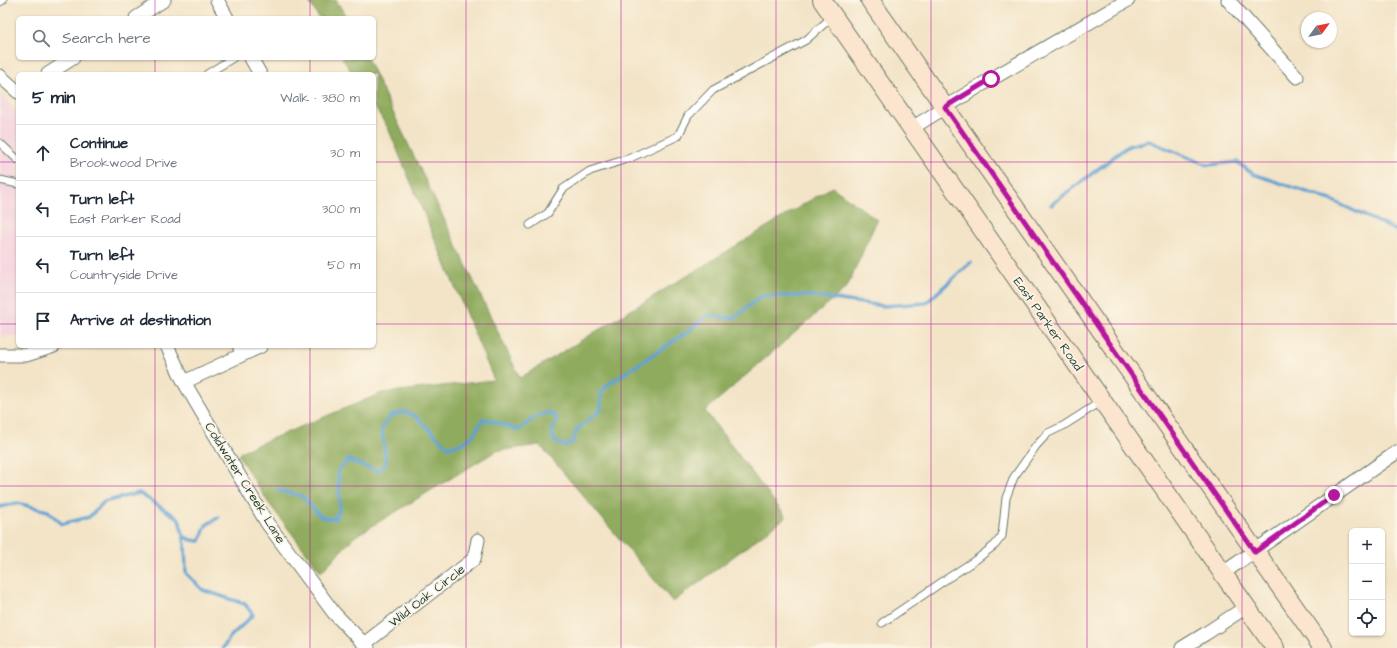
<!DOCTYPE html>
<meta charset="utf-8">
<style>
body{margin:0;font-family:"Architects Daughter",sans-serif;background:#f6f6f7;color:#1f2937}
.controls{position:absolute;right:12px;bottom:12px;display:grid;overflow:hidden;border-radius:6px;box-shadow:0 1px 3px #0004}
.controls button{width:36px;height:36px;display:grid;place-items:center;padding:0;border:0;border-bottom:1px solid #e0e1e3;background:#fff;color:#1f2937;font:20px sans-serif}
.compass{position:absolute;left:1301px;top:12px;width:36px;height:36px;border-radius:50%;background:#fff;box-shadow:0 1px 3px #0004;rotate:57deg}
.stop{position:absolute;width:12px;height:12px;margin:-9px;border:3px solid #b5179e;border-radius:50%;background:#fff}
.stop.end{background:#b5179e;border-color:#fff;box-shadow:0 1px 4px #0008}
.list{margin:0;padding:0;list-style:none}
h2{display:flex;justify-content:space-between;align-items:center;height:52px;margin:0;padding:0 16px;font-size:17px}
h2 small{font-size:13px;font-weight:400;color:#747a83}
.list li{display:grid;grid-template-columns:26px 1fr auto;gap:12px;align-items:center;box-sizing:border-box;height:56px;padding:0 16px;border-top:1px solid #e0e1e3}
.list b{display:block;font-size:15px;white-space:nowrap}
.list p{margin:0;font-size:13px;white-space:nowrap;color:#747a83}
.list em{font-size:13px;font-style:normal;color:#747a83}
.icon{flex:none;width:22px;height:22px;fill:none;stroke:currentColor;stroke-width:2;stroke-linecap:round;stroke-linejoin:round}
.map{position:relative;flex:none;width:1397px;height:648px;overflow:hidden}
.search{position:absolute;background:#fff;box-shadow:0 1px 3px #0004;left:16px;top:16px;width:360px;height:44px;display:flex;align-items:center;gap:10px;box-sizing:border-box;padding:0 14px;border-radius:6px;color:#747a83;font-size:15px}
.panel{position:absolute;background:#fff;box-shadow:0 1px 3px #0004;left:16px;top:72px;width:360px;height:276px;border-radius:6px}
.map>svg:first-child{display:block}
.built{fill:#f3cfde}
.forest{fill:#8fab5d;stroke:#577448}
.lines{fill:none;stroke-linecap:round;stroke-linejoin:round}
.stream{stroke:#5ea2d3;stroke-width:3.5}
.lane-casing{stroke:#697767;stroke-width:9}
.street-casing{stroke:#697767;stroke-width:15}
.secondary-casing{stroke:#697767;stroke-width:20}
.lane{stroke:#fff;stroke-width:7}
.street{stroke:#fff;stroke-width:13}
.secondary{stroke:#fce5cf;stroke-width:18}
.route{stroke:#b5179e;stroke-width:5}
.grid{fill:none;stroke:#b5179e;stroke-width:1;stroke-opacity:0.55}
.labels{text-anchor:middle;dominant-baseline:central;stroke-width:3.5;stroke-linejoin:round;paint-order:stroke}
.street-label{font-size:13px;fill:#1f3d34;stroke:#fcf5e5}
</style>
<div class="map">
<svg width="1397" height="648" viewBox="0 0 1397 648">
<rect width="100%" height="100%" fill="#fcf5e5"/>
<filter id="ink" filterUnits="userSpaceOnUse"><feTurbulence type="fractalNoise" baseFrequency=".025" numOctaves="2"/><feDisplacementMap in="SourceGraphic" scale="8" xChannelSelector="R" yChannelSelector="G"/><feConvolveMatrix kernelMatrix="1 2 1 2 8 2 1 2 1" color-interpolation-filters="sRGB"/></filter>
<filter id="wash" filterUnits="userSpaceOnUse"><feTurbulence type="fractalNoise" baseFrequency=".012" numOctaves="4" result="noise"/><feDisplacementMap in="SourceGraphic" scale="16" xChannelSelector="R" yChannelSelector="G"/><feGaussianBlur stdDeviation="0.9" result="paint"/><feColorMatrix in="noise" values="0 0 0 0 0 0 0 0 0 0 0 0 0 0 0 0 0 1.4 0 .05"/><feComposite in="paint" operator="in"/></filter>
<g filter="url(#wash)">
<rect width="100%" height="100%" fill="#f3e4c7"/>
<!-- built -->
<path class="built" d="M0,93L18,114V336L0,337Z"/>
<!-- forest -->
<path class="forest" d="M308,0H336L347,18H319Z
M342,58H367L520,378L832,187L877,220L847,287L705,411L786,517L673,602L540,445L496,451L354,537L321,572L268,502L238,455L242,451L382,393L494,380L388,128L374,106V74H353Z"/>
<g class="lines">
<!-- stream -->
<path class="stream" d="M1051,205L1128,146L1149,141L1207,165L1237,162L1253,174L1331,200L1397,231
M277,490L302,496L321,517L335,519L340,507L338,470L348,460L377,471L386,463L382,428L391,415L404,412L415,416L448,447L464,443L473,435L483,419L493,421L518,430L525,425L535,417L549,412L557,418L552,432L554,441L564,446L573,442L577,429L601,410V392L610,383L689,331L707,315L734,318L761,296H812L883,306L926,303L971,262
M0,507L17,503L48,511L62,524L89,517L104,502L139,493L179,519L185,544L186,573L203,590L245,604L253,615L230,637L223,648
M183,536L191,540L200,541L206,525L219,517"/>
</g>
</g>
<g filter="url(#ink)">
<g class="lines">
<!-- lane casing -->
<g class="lane-casing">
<path id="lane" d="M0,2L3,0
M207,74L233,58
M0,143L18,160
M0,180L18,184
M530,225L548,213L563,189L590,171L630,158L678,136L688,116L713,90L806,40L833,16
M236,346L240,356
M882,623L945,580L977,559L995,545L1002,536L1006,498L1014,477L1036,446L1048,433L1063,426L1102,401"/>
</g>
<!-- street casing -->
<g class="street-casing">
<path id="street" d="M217,0L227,18
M1228,0L1297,77
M136,18L164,0
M251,58L260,74
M48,74L73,58
M0,76L18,92
M912,128L981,85L1128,0
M167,346L184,382L267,523L334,613L368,648
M0,355H26L54,346
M184,382L261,346
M1223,573L1397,452
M364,644L474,559L478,540
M1182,648L1205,634L1246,607"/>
</g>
<!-- secondary casing -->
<g class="secondary-casing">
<path id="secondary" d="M822,0L1275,648
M870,0L1323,648"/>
</g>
<!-- lane -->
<use href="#lane" class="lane"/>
<!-- street -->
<use href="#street" class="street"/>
<!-- secondary -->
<use href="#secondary" class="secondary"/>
</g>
</g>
<g class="lines" filter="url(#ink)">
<!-- route -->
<path class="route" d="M991,79L945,107L1255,552L1334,495"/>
</g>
<!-- grid -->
<path class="grid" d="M155,0V18M310,0V18M466,0V648M621,0V648M776,0V648M931,0V648M1087,0V648M1242,0V648M155,58V74M310,58V74M0,162H18M374,162H1397M0,324H18M374,324H1397M155,346V648M310,346V648M0,486H1397"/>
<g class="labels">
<!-- street labels -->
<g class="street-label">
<text transform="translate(1048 324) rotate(55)">East Parker Road</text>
<text transform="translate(245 483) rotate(58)">Coldwater Creek Lane</text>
<text transform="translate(427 596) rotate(-38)">Wild Oak Circle</text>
</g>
</g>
</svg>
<div class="controls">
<button>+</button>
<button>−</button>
<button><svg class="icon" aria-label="locate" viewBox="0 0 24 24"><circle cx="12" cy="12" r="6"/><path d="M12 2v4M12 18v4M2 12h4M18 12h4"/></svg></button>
</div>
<svg class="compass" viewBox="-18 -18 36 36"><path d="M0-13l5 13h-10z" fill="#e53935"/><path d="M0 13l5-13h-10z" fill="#747a83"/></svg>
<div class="stop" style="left:991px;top:79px"></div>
<div class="stop end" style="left:1334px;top:495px"></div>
<div class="search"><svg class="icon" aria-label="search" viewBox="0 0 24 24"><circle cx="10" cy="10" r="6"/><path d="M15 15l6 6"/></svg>Search here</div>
<section class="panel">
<h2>5 min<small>Walk · 380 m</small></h2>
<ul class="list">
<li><svg class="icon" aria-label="ahead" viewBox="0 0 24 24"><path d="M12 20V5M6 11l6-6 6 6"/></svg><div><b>Continue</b><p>Brookwood Drive</p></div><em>30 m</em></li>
<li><svg class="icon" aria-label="left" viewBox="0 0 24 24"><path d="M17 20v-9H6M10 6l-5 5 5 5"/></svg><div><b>Turn left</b><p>East Parker Road</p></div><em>300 m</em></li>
<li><svg class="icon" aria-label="left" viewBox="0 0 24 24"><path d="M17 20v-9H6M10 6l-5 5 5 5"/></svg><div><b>Turn left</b><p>Countryside Drive</p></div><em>50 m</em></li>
<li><svg class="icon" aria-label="arrive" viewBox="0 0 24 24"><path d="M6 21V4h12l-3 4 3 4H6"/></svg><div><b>Arrive at destination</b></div></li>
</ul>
</section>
</div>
